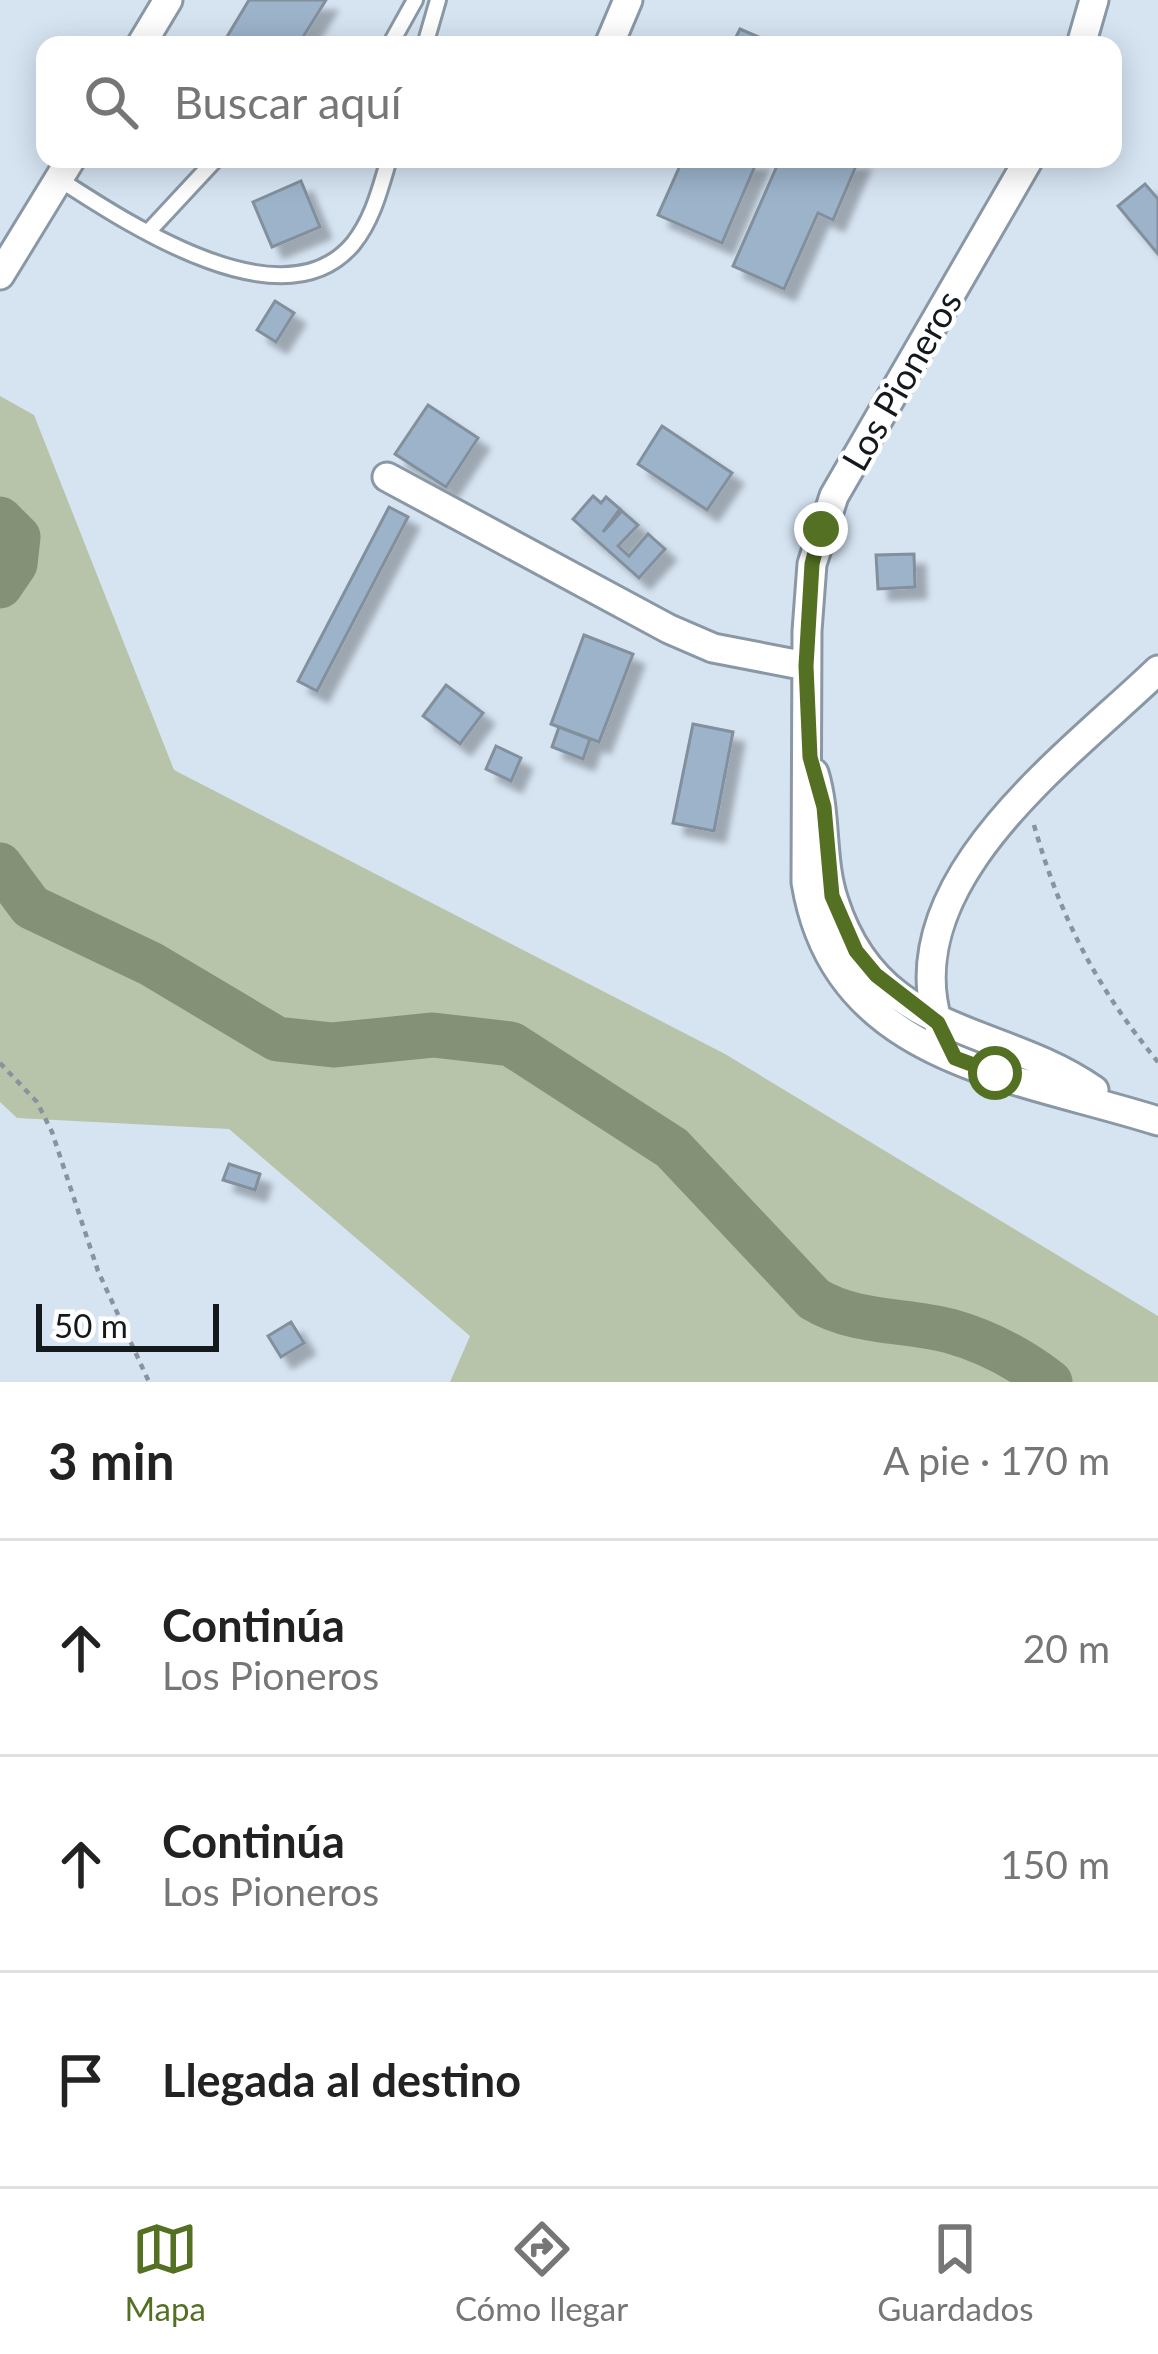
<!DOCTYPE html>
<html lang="es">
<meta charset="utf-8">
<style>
body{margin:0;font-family:Lato,sans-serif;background:#f2f2f2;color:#222}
.scale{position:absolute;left:36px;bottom:30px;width:183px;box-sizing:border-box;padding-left:12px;border:6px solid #14191e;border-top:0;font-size:33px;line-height:42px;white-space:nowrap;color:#14191e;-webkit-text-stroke:9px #fff;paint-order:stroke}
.stop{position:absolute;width:36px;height:36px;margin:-27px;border:9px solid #547023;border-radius:50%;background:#fff}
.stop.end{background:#547023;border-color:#fff;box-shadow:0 3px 12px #0008}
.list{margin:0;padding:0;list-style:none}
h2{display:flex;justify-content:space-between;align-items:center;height:156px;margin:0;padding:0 48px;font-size:51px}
h2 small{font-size:39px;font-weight:400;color:#767676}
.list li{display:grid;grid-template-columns:78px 1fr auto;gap:36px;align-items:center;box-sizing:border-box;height:216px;padding:0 48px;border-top:3px solid #e0e0e0}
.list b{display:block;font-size:45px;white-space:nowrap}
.list p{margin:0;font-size:39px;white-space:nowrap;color:#767676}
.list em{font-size:39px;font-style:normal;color:#767676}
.icon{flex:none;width:66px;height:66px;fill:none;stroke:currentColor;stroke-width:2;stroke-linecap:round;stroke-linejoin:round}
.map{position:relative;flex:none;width:1158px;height:1382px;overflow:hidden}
.search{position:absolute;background:#fff;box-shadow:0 6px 30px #0003;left:36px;right:36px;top:36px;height:132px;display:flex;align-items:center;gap:30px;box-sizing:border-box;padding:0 42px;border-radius:24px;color:#767676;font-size:45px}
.sheet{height:804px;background:#fff}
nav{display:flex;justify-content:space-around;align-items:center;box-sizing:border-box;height:168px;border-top:3px solid #e0e0e0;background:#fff;font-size:33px;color:#767676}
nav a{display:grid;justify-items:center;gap:6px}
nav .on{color:#547023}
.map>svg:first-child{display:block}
.green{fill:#b8c4aa}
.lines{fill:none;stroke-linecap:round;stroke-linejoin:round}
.river{stroke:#859176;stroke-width:45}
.building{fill:#9cb3ca;stroke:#828f9c;stroke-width:3;filter:url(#shadow)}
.service-casing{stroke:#8a98a5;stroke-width:20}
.minor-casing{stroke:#8a98a5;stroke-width:33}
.path{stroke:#88939d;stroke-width:4.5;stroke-dasharray:6 6;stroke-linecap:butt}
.service{stroke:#fff;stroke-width:14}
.minor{stroke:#fff;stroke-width:27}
.route{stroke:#547023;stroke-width:15}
.labels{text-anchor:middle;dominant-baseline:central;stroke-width:9;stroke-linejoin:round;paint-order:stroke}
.street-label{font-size:36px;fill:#14191e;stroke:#fff}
</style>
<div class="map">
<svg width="1158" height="1382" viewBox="0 0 1158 1382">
<defs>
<filter id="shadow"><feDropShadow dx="11" dy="11" stdDeviation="3" flood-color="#0004"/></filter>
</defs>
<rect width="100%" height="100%" fill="#d6e4f2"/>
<!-- green -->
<path class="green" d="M0,396L34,415L174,770L725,1054L1158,1316V1382H450L470,1336L229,1129L17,1118L0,1102Z"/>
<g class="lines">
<!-- river -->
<path class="river" d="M0,519L18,537L15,564L0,586
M0,865L31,907L151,964L277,1039L333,1045L433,1035L511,1044L672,1148L814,1299C855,1324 904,1319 950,1331C986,1341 1020,1359 1050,1382"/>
</g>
<!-- building -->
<path class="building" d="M249,0H326L298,45H222Z
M740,29L777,45H732Z
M683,159H758L722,243L658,215Z
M780,159H859L833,220L818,213L784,289L733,266Z
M301,181L320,227L272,247L253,202Z
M1145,184L1158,199V254L1118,206Z
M275,301L294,313L276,342L257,330Z
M428,405L478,438L446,487L395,454Z
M662,426L732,473L707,510L638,464Z
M593,496L601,503L606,497L620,509L603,532L622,511L638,525L618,546L629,556L648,534L665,549L639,578L573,519Z
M389,507L408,517L317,691L298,681Z
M914,554L915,587L878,589L876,555Z
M584,635L633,654L599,742L551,724Z
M446,685L483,713L460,744L423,716Z
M693,724L733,732L714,831L673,823Z
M559,727L590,739L583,759L552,747Z
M496,746L521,758L511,781L486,769Z
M229,1164L260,1174L255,1190L223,1180Z
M291,1322L304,1343L281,1357L268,1336Z"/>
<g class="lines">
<!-- service casing -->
<g class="service-casing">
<path id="service" d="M390,45L415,0
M425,45L438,0
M59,179C127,223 283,327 353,244C373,219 380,189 389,159
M149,231L216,159"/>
</g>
<!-- minor casing -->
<g class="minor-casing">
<path id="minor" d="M141,45L168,0
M609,45L628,0
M1081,45L1094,0
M1029,159L834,496L812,564L807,631L806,882C835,1062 1013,1075 1158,1121
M0,275L71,159
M387,477L669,629L713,648L806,666
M814,773C827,815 820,860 834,901C878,1039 997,1023 1094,1090
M940,1029C889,884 1068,757 1158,670"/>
</g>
<!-- path -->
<path class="path" d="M1034,825C1060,917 1096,987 1158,1062
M0,1063L37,1102L52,1132L98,1271L149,1382"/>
<!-- service -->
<use href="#service" class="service"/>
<!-- minor -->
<use href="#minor" class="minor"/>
</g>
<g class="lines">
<!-- route -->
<path class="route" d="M821,529L812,564L806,666L810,757L824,807L832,896L856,951L876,975L938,1023L955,1058L995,1073"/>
</g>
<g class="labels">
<!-- street labels -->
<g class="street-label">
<text transform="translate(901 380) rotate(-60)">Los Pioneros</text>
</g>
</g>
</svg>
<div class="scale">50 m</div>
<div class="stop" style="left:995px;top:1073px"></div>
<div class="stop end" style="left:821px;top:529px"></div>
<div class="search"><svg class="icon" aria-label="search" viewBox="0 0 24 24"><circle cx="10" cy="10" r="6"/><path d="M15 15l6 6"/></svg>Buscar aquí</div>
</div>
<section class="sheet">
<h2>3 min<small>A pie · 170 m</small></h2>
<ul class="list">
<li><svg class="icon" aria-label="ahead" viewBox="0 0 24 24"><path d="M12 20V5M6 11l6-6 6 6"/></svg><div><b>Continúa</b><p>Los Pioneros</p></div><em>20 m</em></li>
<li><svg class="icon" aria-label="ahead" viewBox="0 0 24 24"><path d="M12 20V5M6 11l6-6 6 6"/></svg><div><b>Continúa</b><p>Los Pioneros</p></div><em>150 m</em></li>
<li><svg class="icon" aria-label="arrive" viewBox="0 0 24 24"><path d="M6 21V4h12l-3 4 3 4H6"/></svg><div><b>Llegada al destino</b></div></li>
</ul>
</section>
<nav>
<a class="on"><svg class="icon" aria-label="map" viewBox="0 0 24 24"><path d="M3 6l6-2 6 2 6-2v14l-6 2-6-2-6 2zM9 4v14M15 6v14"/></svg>Mapa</a>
<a><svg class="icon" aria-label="directions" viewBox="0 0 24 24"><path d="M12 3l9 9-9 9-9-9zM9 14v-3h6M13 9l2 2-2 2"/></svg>Cómo llegar</a>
<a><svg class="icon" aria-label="saved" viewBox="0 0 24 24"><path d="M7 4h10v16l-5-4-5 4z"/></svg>Guardados</a>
</nav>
